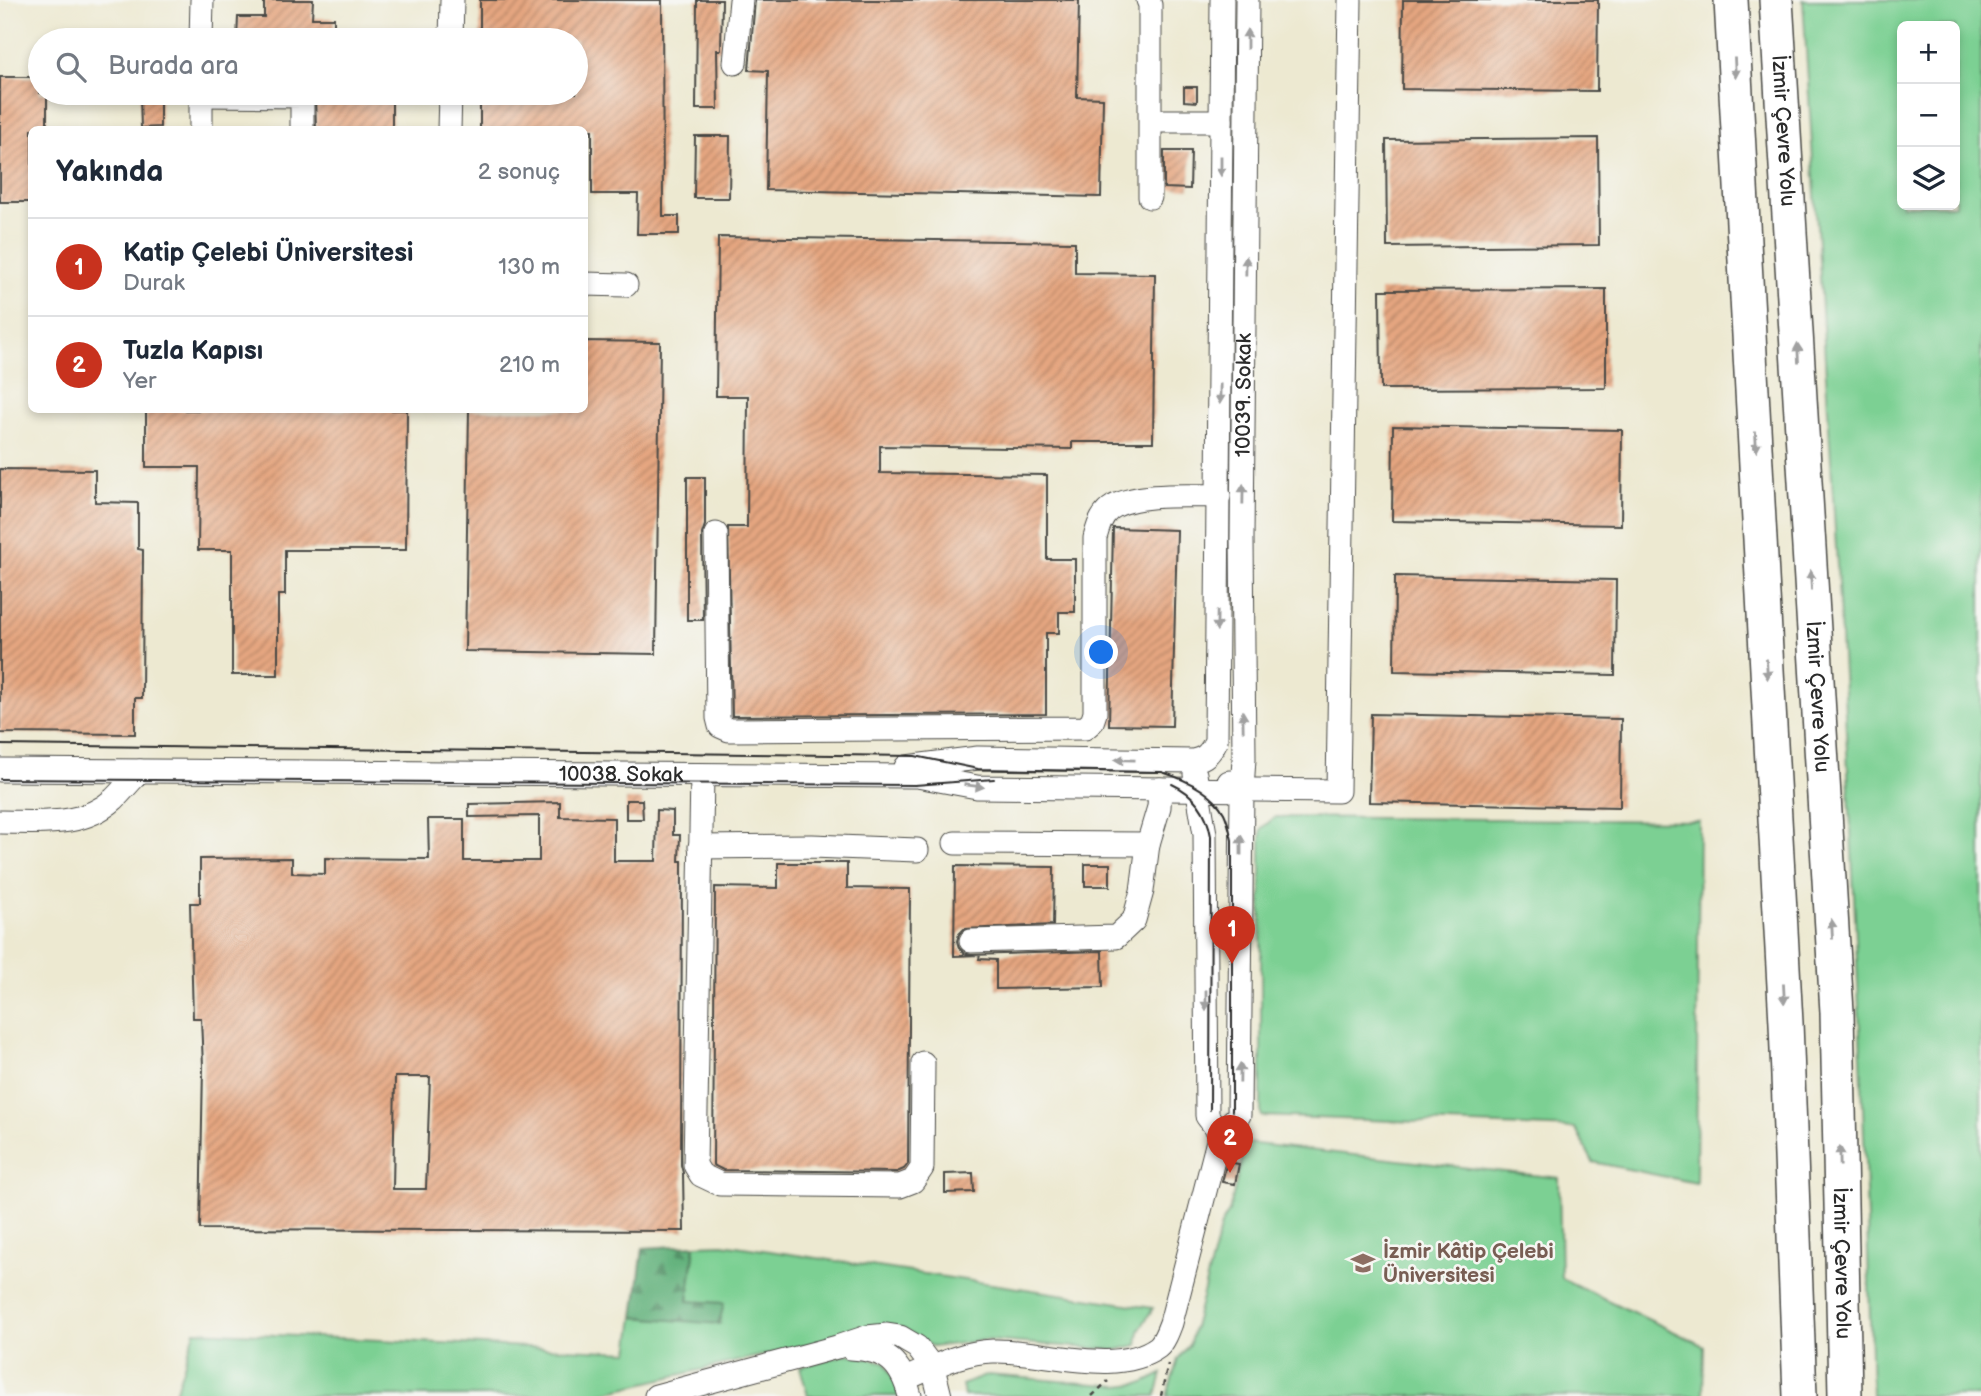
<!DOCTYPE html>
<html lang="tr">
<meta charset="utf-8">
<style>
body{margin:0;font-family:"Balsamiq Sans",sans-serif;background:#f6f6f7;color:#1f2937}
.controls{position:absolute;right:21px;top:21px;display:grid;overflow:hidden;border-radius:10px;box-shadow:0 4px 10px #0003}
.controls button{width:63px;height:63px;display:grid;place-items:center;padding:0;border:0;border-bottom:2px solid #e0e1e3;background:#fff;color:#1f2937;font:35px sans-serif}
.you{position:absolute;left:1102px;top:653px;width:24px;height:24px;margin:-18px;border:5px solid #fff;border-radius:50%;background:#1a73e8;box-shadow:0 0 0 10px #1a73e833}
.badge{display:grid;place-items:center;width:46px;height:46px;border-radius:50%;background:#c8321e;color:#fff;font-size:23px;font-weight:700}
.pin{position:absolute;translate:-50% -58px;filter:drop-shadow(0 2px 4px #0008)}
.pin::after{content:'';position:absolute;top:37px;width:24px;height:21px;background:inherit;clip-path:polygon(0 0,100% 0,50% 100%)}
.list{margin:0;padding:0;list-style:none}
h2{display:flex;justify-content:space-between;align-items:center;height:91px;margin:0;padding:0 28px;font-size:30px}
h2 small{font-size:23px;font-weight:400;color:#747a83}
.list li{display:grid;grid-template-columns:46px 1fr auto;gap:21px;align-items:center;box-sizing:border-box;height:98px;padding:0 28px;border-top:2px solid #e0e1e3}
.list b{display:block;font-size:26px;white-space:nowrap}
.list p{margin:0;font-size:23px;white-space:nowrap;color:#747a83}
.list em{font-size:23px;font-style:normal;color:#747a83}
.icon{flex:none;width:38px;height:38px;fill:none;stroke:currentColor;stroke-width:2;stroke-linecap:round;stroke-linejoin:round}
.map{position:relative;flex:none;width:1981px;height:1396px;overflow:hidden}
.search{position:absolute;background:#fff;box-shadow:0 4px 10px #0003;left:28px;top:28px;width:560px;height:77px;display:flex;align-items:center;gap:18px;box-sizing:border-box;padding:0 24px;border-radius:38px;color:#747a83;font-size:26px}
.panel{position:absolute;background:#fff;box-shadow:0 4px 10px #0003;left:28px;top:126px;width:560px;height:287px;border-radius:10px}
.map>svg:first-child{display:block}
.grass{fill:#7bd093;stroke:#537e5f;stroke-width:2;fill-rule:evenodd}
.forest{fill:url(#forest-firs);stroke:#486e54;stroke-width:2}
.building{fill:url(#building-hatch);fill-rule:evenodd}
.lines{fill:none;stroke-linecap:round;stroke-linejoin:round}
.minor-casing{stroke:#484844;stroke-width:25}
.highway-casing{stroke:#484844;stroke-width:36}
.path{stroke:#484844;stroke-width:2.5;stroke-dasharray:5 5;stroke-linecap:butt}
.minor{stroke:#fff;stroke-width:23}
.highway{stroke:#fff;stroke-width:33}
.tram{stroke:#2b2b2b;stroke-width:2}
.oneway{fill:#a0a0a0}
.labels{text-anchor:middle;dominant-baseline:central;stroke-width:5;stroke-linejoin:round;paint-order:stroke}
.street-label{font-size:21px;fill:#2b2b2b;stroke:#f6f6f2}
.education-label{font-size:21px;font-weight:bold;fill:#785e54;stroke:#f6f6f2;text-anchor:start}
</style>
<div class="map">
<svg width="1981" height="1396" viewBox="0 0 1981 1396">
<defs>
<pattern id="forest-firs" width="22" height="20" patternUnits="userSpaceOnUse" patternTransform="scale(1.75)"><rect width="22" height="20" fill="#64b27d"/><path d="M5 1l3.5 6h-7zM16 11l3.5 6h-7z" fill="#539167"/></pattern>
<pattern id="building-hatch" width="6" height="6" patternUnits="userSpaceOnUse" patternTransform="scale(1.75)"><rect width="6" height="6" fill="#e5a680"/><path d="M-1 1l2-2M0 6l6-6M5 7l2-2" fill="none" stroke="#ba8769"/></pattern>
</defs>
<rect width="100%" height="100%" fill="#f6f6f2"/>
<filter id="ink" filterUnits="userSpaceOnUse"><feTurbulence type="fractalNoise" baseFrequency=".0143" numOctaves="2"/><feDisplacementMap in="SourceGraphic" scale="14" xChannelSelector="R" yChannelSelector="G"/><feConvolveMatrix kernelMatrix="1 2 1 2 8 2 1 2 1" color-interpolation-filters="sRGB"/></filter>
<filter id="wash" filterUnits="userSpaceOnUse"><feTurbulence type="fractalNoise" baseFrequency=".00686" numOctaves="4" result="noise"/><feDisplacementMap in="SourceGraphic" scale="28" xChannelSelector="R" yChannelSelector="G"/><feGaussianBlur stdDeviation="1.57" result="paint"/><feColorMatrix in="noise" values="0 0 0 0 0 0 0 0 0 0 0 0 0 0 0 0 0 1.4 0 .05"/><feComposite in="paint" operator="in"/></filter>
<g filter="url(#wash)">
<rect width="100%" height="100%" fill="#ede9d1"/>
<!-- grass -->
<path class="grass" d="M1803,0H1981V1396H1872C1861,930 1832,465 1803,0ZM1955,26V205H1902V26Z
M1275,817L1699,821L1696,1183L1593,1162L1575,1128L1261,1116V829Z
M1246,1143L1559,1178L1561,1278L1704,1346L1703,1396H1167L1178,1359L1190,1343L1221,1225L1229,1212Z
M723,1244L1153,1308L1139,1331L1137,1345L1117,1350L985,1340L933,1347L904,1329L879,1328L589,1396H174L195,1331L629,1352L634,1317L719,1323L688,1302L695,1245Z
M848,1354L885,1362L901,1396H808L800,1367Z
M1162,1374L1156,1396H964L962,1385L988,1375L1119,1386L1144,1383Z"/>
<!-- forest -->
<path class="forest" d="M695,1245L688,1301L724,1303L719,1324L634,1317L643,1248Z"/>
<g id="blocks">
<!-- building -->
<path class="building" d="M264,0H313L312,18H334V40H237L238,17H264Z
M480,0H662L663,216H679V234H637L638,194H592V130H480V93H576V40H480Z
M697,0H722L721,50H717L718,109H696Z
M755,0H1079L1077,97L1103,98L1101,197L766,190L768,71L749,70Z
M1403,0H1598L1597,91L1402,89Z
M0,77H40V93H47V130H32V202H0Z
M1184,87H1197V102L1184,101Z
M315,93H392V130H316Z
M140,96H160V127L141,128Z
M695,136H730L729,198H694Z
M1598,138L1599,245L1387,247L1386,140Z
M1164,151H1191L1190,189L1164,188Z
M718,237L1075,242V273L1155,274L1153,442H1072V449L880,446V473L1047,475V559H1075V612H1059V633H1046V714L732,716L728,527H747L748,396H716Z
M1606,289V388L1381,389L1380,290Z
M584,341L660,342L656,654L465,651L469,410H584Z
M146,410H407L406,550H285V595H278V675H232V550H198L199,467H146Z
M1393,426L1622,430L1621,525L1392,521Z
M0,469L95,470V502L138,503V549L143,550L142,698H135V734L0,733Z
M687,477H705V525L702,534L703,620H687Z
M1113,528L1177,530L1172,726L1109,725Z
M1395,576L1616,580L1615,675L1394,671Z
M1371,714L1621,719L1620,807L1369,802Z
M626,800H642L643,819H626Z
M560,802V817L614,818V861H656L657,810L673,811V835H680L679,861H682L681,1165L683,1173L684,1231L200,1229L203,1066L201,1018H193L190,903H200V859L292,858V873L325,874V858L429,859L428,819H464V861H539V816L469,817V804ZM395,1077H430L426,1189H393Z
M778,863H847V888L910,889L908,1164L904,1169L897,1172L723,1170L713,1165L715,887L778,888Z
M1085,864H1110V886H1085Z
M955,866L1054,867L1053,925L964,929L959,934L957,941L959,948L964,953L971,955L1102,951L1103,987L996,989V960L979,959L980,955L954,956Z
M1227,1162L1239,1164L1235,1184L1222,1182Z
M973,1173L974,1192L945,1193V1174Z"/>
</g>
</g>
<g filter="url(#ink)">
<use href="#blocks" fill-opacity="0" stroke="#484844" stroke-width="2"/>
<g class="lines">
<!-- minor casing -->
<g class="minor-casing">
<g id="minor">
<path d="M1148,0L1150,5V197"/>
<path d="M201,40L202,0"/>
<path d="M451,40L452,0"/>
<path d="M735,63L741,0"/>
<path d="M201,95L302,96V130"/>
<path d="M1151,121H1221"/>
<path d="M201,130V93"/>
<path d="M449,130L450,93"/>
<path d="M584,284L626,285"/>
<path d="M716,534L718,718L720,726L729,730L1085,728L1092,722L1095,713V538C1098,527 1101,516 1110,509C1133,492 1191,496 1219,496"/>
<path d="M906,767L978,758L1193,761C1206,758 1210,753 1216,741L1222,0"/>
<path id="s1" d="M0,770L917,776L977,787L1338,791L1350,0"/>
<path d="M1195,774L1205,834L1207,1116L1220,1133"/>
<path d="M702,775L695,1165L701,1175L720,1184L900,1186L913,1181L922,1168L923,1063"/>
<path id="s2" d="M1242,789L1244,759L1242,539L1247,0"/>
<path d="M0,822C40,822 82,828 114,799C123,790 131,780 140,771"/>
<path d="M955,843L1148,844"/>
<path d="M700,847L812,846L917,850"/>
<path d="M971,941L1116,937L1134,920L1142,891L1148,844L1159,807L1160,789"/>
<path d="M851,1348C887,1350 901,1362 910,1396"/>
<path d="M905,1379C934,1367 961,1352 993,1351C1041,1349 1116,1378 1158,1347C1164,1342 1168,1331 1171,1323L1220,1133L1239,1115L1242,789L1229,782"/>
<path d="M656,1396L837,1347L867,1337L887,1335L900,1337L917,1347L933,1368L940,1396"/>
</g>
</g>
<!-- highway casing -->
<g class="highway-casing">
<g id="highway">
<path d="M1731,0L1786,1023L1800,1396"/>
<path id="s3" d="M1776,0L1837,1012L1845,1396"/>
</g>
</g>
<!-- path -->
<path class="path" d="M1092,1396L1108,1381
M1161,1396L1168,1364"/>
<!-- minor -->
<use href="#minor" class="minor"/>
<!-- highway -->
<use href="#highway" class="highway"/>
<!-- tram -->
<path class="tram" d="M0,745L915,756L978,769L1162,772C1184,779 1212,791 1224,813C1228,821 1230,832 1232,840V1111
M0,779L915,785L994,779
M1172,784C1194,794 1207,812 1211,836L1210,1110"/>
</g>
<!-- one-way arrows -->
<defs><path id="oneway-solid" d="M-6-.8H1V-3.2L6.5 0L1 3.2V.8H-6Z" transform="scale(1.75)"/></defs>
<g class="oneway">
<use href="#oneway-solid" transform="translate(1247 39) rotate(-90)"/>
<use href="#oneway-solid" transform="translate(1735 68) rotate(87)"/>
<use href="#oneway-solid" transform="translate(1221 166) rotate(90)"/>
<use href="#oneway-solid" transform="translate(1246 266) rotate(-89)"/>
<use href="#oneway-solid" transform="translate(1798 353) rotate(-93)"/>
<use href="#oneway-solid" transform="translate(1220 394) rotate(91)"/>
<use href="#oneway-solid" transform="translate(1756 442) rotate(87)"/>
<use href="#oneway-solid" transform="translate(1243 494) rotate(-89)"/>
<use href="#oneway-solid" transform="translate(1811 580) rotate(-93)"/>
<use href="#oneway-solid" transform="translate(1217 621) rotate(91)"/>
<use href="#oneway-solid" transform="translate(1767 669) rotate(87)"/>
<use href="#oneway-solid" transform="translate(1243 721) rotate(-91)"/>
<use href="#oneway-solid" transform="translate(1125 760) rotate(-179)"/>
<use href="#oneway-solid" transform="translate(974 786) rotate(7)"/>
<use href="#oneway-solid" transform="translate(1241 845) rotate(-90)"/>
<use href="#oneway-solid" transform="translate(1832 929) rotate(-93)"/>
<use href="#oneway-solid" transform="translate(1784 994) rotate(87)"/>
<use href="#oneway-solid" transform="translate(1206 1000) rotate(90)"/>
<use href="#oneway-solid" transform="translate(1240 1073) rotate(-89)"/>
<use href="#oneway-solid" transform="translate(1840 1156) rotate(-91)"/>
</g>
</g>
<!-- icons -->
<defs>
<g id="university-bare" transform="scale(1.89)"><path d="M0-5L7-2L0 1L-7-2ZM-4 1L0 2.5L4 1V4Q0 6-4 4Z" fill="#8d6e63" stroke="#f6f6f2" stroke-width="2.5" paint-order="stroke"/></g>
</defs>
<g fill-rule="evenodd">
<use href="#university-bare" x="1363" y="1263"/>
</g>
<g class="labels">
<!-- street labels -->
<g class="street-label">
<text stroke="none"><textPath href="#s3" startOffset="131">İzmir Çevre Yolu</textPath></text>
<text stroke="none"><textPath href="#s2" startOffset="394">10039. Sokak</textPath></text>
<text stroke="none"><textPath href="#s3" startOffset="698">İzmir Çevre Yolu</textPath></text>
<text stroke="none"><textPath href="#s1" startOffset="621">10038. Sokak</textPath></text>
<text stroke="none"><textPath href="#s3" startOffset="1265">İzmir Çevre Yolu</textPath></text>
</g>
<!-- education labels -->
<g class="education-label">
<text x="1383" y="1251">İzmir Kâtip Çelebi<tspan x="1383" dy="24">Üniversitesi</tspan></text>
</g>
</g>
</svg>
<div class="controls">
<button>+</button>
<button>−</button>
<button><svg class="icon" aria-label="layers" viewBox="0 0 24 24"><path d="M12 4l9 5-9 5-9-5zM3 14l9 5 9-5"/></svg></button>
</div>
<div class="you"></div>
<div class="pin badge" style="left:1232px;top:964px">1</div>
<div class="pin badge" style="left:1230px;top:1173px">2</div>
<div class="search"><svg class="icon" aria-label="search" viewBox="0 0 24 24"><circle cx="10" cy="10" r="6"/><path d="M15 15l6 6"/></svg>Burada ara</div>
<section class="panel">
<h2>Yakında<small>2 sonuç</small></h2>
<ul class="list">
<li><span class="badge">1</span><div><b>Katip Çelebi Üniversitesi</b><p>Durak</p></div><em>130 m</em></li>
<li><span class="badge">2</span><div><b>Tuzla Kapısı</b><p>Yer</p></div><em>210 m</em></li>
</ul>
</section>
</div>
